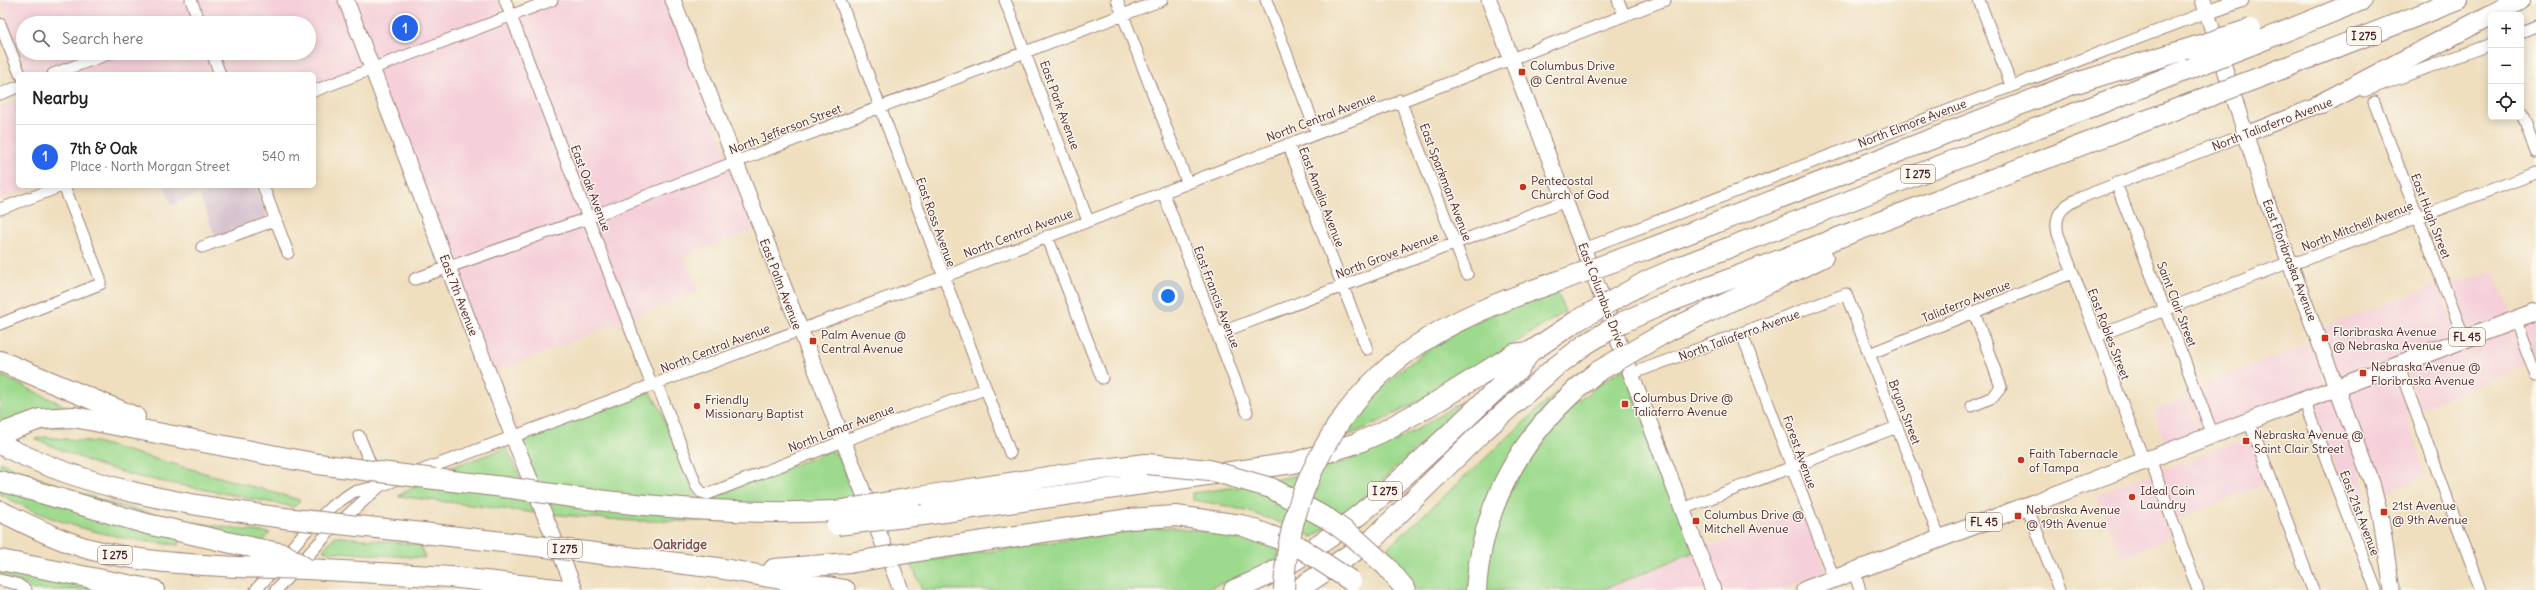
<!DOCTYPE html>
<meta charset="utf-8">
<style>
body{margin:0;font-family:Delius,sans-serif;background:#f2f2f2;color:#202124}
.controls{position:absolute;right:12px;top:12px;display:grid;overflow:hidden;border-radius:6px;box-shadow:0 2px 10px #0003}
.controls button{width:36px;height:36px;display:grid;place-items:center;padding:0;border:0;border-bottom:1px solid #e0e0e0;background:#fff;color:#202124;font:20px sans-serif}
.you{position:absolute;left:1168px;top:296px;width:14px;height:14px;margin:-10px;border:3px solid #fff;border-radius:50%;background:#1a73e8;box-shadow:0 0 0 6px #1a73e833}
.badge{display:grid;place-items:center;width:26px;height:26px;border-radius:50%;background:#2563eb;color:#fff;font-size:13px;font-weight:700}
.pin{position:absolute;translate:-50% -50%;border:2px solid #fff;box-shadow:0 1px 4px #0006}
.list{margin:0;padding:0;list-style:none}
h2{display:flex;justify-content:space-between;align-items:center;height:52px;margin:0;padding:0 16px;font-size:17px}
h2 small{font-size:13px;font-weight:400;color:#757577}
.list li{display:grid;grid-template-columns:26px 1fr auto;gap:12px;align-items:center;box-sizing:border-box;height:64px;padding:0 16px;border-top:1px solid #e0e0e0}
.list b{display:block;font-size:15px;white-space:nowrap}
.list p{margin:0;font-size:13px;white-space:nowrap;color:#757577}
.list em{font-size:13px;font-style:normal;color:#757577}
.icon{flex:none;width:22px;height:22px;fill:none;stroke:currentColor;stroke-width:2;stroke-linecap:round;stroke-linejoin:round}
.map{position:relative;flex:none;width:2536px;height:590px;overflow:hidden}
.search{position:absolute;background:#fff;box-shadow:0 2px 10px #0003;left:16px;top:16px;width:300px;height:44px;display:flex;align-items:center;gap:10px;box-sizing:border-box;padding:0 14px;border-radius:22px;color:#757577;font-size:15px}
.panel{position:absolute;background:#fff;box-shadow:0 2px 10px #0003;left:16px;top:72px;width:300px;height:116px;border-radius:6px}
.map>svg:first-child{display:block}
.built{fill:#f5cfd9;fill-rule:evenodd}
.industrial{fill:#d1bdcb}
.green{fill:#9eda8e;stroke:#747c5c}
.lines{fill:none;stroke-linecap:round;stroke-linejoin:round}
.street-casing{stroke:#9c7f75;stroke-width:13}
.secondary-casing{stroke:#9c7f75;stroke-width:17}
.primary-casing{stroke:#9c7f75;stroke-width:19}
.highway-casing{stroke:#9c7f75;stroke-width:22}
.street{stroke:#fff;stroke-width:11}
.secondary{stroke:#fff;stroke-width:15}
.primary{stroke:#fff;stroke-width:17}
.highway{stroke:#fff;stroke-width:20}
.highway-bridge-casing{stroke:#9c7f75;stroke-width:22;stroke-linecap:butt}
.highway-bridge{stroke:#fff;stroke-width:20}
.poi-dot{fill:#c8321e;stroke:#fbf7ec;stroke-width:1.5}
.labels{text-anchor:middle;dominant-baseline:central;stroke-width:3;stroke-linejoin:round;paint-order:stroke}
.shield{fill:#fbf7ec;stroke:#7f6065;stroke-width:1}
.shield-label{font-size:11px;font-weight:bold;fill:#4a1f2b}
.poi-label{font-size:12px;fill:#4a1f2b;stroke:#fbf7ec;text-anchor:start}
.street-label{font-size:12px;fill:#4a1f2b;stroke:#fbf7ec}
.neighbourhood-label{font-size:13px;font-weight:bold;fill:#824f56;stroke:#fbf7ec}
</style>
<div class="map">
<svg width="2536" height="590" viewBox="0 0 2536 590">
<rect width="100%" height="100%" fill="#fbf7ec"/>
<filter id="ink" filterUnits="userSpaceOnUse"><feTurbulence type="fractalNoise" baseFrequency=".025" numOctaves="2"/><feDisplacementMap in="SourceGraphic" scale="8" xChannelSelector="R" yChannelSelector="G"/><feConvolveMatrix kernelMatrix="1 2 1 2 8 2 1 2 1" color-interpolation-filters="sRGB"/></filter>
<filter id="wash" filterUnits="userSpaceOnUse"><feTurbulence type="fractalNoise" baseFrequency=".012" numOctaves="4" result="noise"/><feDisplacementMap in="SourceGraphic" scale="16" xChannelSelector="R" yChannelSelector="G"/><feGaussianBlur stdDeviation="0.9" result="paint"/><feColorMatrix in="noise" values="0 0 0 0 0 0 0 0 0 0 0 0 0 0 0 0 0 1.4 0 .05"/><feComposite in="paint" operator="in"/></filter>
<g filter="url(#wash)">
<rect width="100%" height="100%" fill="#efdfbf"/>
<!-- built -->
<path class="built" d="M0,0H499L506,21L561,0H669L754,230L684,256L699,291L491,373L374,63L314,85V74H28ZM23,23H309V53H23Z
M18,100V186H36L0,199V107Z
M2494,271L2511,315L2468,331L2450,285Z
M2438,285L2457,336L2342,380L2323,328Z
M2536,317V354L2534,355L2522,322Z
M2511,326L2526,365L2420,409L2405,367Z
M2311,343L2329,389L2202,437L2185,391Z
M2394,371L2410,413L2406,415L2425,474L2381,495L2345,390Z
M2334,394L2370,500L2351,509L2312,404Z
M2185,399L2199,440L2169,452L2153,411Z
M2250,437L2268,483L2166,523L2171,537L2121,558L2096,495Z
M1802,510L1826,571L1778,590H1603Z"/>
<!-- industrial -->
<path class="industrial" d="M165,186H255L270,226L218,244L199,194L172,205Z"/>
<!-- green -->
<path class="green" d="M1557,291L1565,312C1490,357 1418,409 1336,440C1373,394 1412,354 1466,327C1494,312 1527,302 1557,291Z
M1624,368L1694,552L1602,590H1483C1493,497 1543,416 1624,368Z
M0,375L107,426L12,428L0,422Z
M650,392L660,408L696,500H704L830,451L838,455L858,506L724,521H632L549,514L521,442Z
M1557,392L1560,395L1539,416L1468,590H1415L1382,553Z
M1462,401L1428,437L1356,505L1313,537C1271,517 1237,506 1192,500V493C1270,484 1353,467 1421,427C1435,419 1448,409 1462,401Z
M45,437L96,442L300,500L294,507L139,477L98,465L35,439Z
M507,448L536,513L398,496L446,469Z
M0,462C87,501 175,523 270,533L260,544L0,476Z
M0,488L180,537L179,545C119,540 63,527 9,499L0,494Z
M1172,527L1229,535L1280,550L1277,559L1234,579L1203,590H922L911,563L1141,529Z
M335,536L420,545L425,558L323,551Z
M0,565L109,590H32L26,584L0,576Z"/>
</g>
<g filter="url(#ink)">
<g class="lines">
<!-- street casing -->
<g class="street-casing">
<path id="street" d="M191,0L200,23
M505,0L652,386
M840,0L1010,453
M1005,0L1088,221
M1117,0L1187,182
M1266,0L1317,133
M1618,0L1624,15
M1979,0L2011,85
M0,24L20,74
M2521,32L2536,26
M212,53L220,74
M53,74L111,53
M314,91L552,0
M2364,91L2491,44
M0,94L18,87
M1400,100L1467,274
M2374,102L2464,338
M2521,111L2536,152
M1288,144L1367,349
M2116,183L2213,435
M263,186L288,253
M1163,192L1247,412
M0,209L62,186
M1047,236L1102,378
M202,247L276,220
M1584,249L2207,12
M415,279L588,218L1162,0
M2515,319L2536,376
M0,324L100,284V278L64,186
M1217,334L1566,201
M1742,334L1834,579
M2097,336L2290,262L2301,261L2536,173
M1869,354L2072,273
M2398,364L2481,590
M1631,374L1846,294L1940,539
M657,384L697,487L701,492L708,494L843,441L985,389
M2306,398L2308,412L2376,590
M1972,406L1993,397L2001,387L1974,312
M2249,421L2313,590
M359,436L375,475
M2150,459L2198,590
M2144,461L2058,234C2053,213 2064,205 2082,197L2244,135
M2027,506L2059,590
M1682,509L1897,427
M1854,572L1860,590
M0,580L17,584L26,590
M256,590L305,532L332,506L353,492L380,486L943,277L1665,0
M276,590L330,531L379,487"/>
</g>
<!-- secondary casing -->
<g class="secondary-casing">
<path id="secondary" d="M346,0L513,437L575,590
M673,0L901,590
M1489,0L1713,590
M2203,0L2266,199L2372,483L2381,519L2392,590
M2207,12L2241,0
M2244,135L2321,104"/>
</g>
<!-- primary casing -->
<g class="primary-casing">
<path id="primary" d="M1805,590L2536,312"/>
</g>
<!-- highway casing -->
<g class="highway-casing">
<path id="highway" d="M2491,15L2520,0
M2256,43L2362,0
M2271,73L2458,0
M2321,104L2491,15
M1646,250L2073,84L2191,48
M1647,281L1684,265L2189,69
M1659,306L2192,103
M1668,331L1823,257
M0,361L135,417
M1337,426C1392,344 1466,313 1556,282
M0,434L40,419L74,417L318,464
M0,444C91,491 183,504 284,518
M435,479L504,487
M0,481L147,524L254,548
M1271,488L1328,519
M579,498C665,508 750,515 836,511
M912,498L1093,470L1147,464
M0,511C29,525 58,540 89,549C138,562 187,564 237,567
M923,515L1293,463L1357,443L1382,432L1438,401L1514,354L1530,352
M432,534L520,544
M931,549L1129,519L1176,516L1241,525L1298,546
M611,555L718,568L845,590
M0,560L154,590
M1386,566L1406,590
M307,569L450,577L565,590
M774,569L849,563
M1234,590C1345,548 1432,446 1519,369L1530,352L1575,322
M1297,590L1373,539L1479,435L1554,368L1586,344
M1476,590C1482,499 1527,427 1597,372"/>
</g>
<!-- street -->
<use href="#street" class="street"/>
<!-- secondary -->
<use href="#secondary" class="secondary"/>
<!-- primary -->
<use href="#primary" class="primary"/>
<!-- highway -->
<use href="#highway" class="highway"/>
<!-- highway-bridge casing -->
<g class="highway-bridge-casing">
<path id="highway-bridge" d="M2191,48L2251,29
M2189,69L2256,43
M2192,103L2271,73
M1556,282L1646,250
M1575,322L1647,281
M1586,344L1621,323L1659,306
M1597,372L1668,331
M318,464L435,479
M1147,464L1209,470L1271,488
M504,487L579,498
M836,511L912,498
M284,518L432,534
M1328,519L1356,539L1386,566
M837,525L923,515
M520,544L611,555
M1298,546L1351,581
M254,548L284,554L307,569
M849,563L931,549
M237,567L307,569
M1284,590C1285,531 1305,476 1337,426"/>
</g>
<!-- highway-bridge -->
<use href="#highway-bridge" class="highway-bridge"/>
</g>
</g>
<!-- markers -->
<g class="poi-dot">
<rect x="1518" y="68" width="8" height="8" rx="2"/>
<circle cx="1523" cy="187" r="4"/>
<rect x="2321" y="334" width="8" height="8" rx="2"/>
<rect x="809" y="337" width="8" height="8" rx="2"/>
<rect x="2359" y="369" width="8" height="8" rx="2"/>
<rect x="1621" y="400" width="8" height="8" rx="2"/>
<circle cx="697" cy="406" r="4"/>
<rect x="2242" y="437" width="8" height="8" rx="2"/>
<circle cx="2021" cy="460" r="4"/>
<circle cx="2132" cy="497" r="4"/>
<rect x="2380" y="508" width="8" height="8" rx="2"/>
<rect x="2014" y="512" width="8" height="8" rx="2"/>
<rect x="1692" y="517" width="8" height="8" rx="2"/>
</g>
<g class="labels">
<!-- shield labels -->
<g class="shield">
<rect x="2347" y="27" width="34" height="18" rx="3"/>
<rect x="1901" y="165" width="34" height="18" rx="3"/>
<rect x="2449" y="328" width="36" height="18" rx="3"/>
<rect x="1368" y="482" width="34" height="18" rx="3"/>
<rect x="1966" y="513" width="36" height="18" rx="3"/>
<rect x="548" y="540" width="34" height="18" rx="3"/>
<rect x="98" y="546" width="34" height="18" rx="3"/>
</g>
<g class="shield-label">
<text x="2364" y="36">I 275</text>
<text x="1918" y="174">I 275</text>
<text x="2467" y="337">FL 45</text>
<text x="1385" y="491">I 275</text>
<text x="1984" y="522">FL 45</text>
<text x="565" y="549">I 275</text>
<text x="115" y="555">I 275</text>
</g>
<!-- poi labels -->
<g class="poi-label">
<text x="1530" y="65">Columbus Drive<tspan x="1530" dy="14">@ Central Avenue</tspan></text>
<text x="1531" y="180">Pentecostal<tspan x="1531" dy="14">Church of God</tspan></text>
<text x="2333" y="331">Floribraska Avenue<tspan x="2333" dy="14">@ Nebraska Avenue</tspan></text>
<text x="821" y="334">Palm Avenue @<tspan x="821" dy="14">Central Avenue</tspan></text>
<text x="2371" y="366">Nebraska Avenue @<tspan x="2371" dy="14">Floribraska Avenue</tspan></text>
<text x="1633" y="397">Columbus Drive @<tspan x="1633" dy="14">Taliaferro Avenue</tspan></text>
<text x="705" y="399">Friendly<tspan x="705" dy="14">Missionary Baptist</tspan></text>
<text x="2254" y="434">Nebraska Avenue @<tspan x="2254" dy="14">Saint Clair Street</tspan></text>
<text x="2029" y="453">Faith Tabernacle<tspan x="2029" dy="14">of Tampa</tspan></text>
<text x="2140" y="490">Ideal Coin<tspan x="2140" dy="14">Laundry</tspan></text>
<text x="2392" y="505">21st Avenue<tspan x="2392" dy="14">@ 9th Avenue</tspan></text>
<text x="2026" y="509">Nebraska Avenue<tspan x="2026" dy="14">@ 19th Avenue</tspan></text>
<text x="1704" y="514">Columbus Drive @<tspan x="1704" dy="14">Mitchell Avenue</tspan></text>
</g>
<!-- street labels -->
<g class="street-label">
<text transform="translate(1060 105) rotate(70)">East Park Avenue</text>
<text transform="translate(1321 117) rotate(-21)">North Central Avenue</text>
<text transform="translate(1912 123) rotate(-21)">North Elmore Avenue</text>
<text transform="translate(2272 124) rotate(-21)">North Taliaferro Avenue</text>
<text transform="translate(785 129) rotate(-21)">North Jefferson Street</text>
<text transform="translate(1446 182) rotate(69)">East Sparkman Avenue</text>
<text transform="translate(591 188) rotate(69)">East Oak Avenue</text>
<text transform="translate(1322 197) rotate(69)">East Amelia Avenue</text>
<text transform="translate(2431 216) rotate(69)">East Hugh Street</text>
<text transform="translate(936 222) rotate(70)">East Ross Avenue</text>
<text transform="translate(2357 226) rotate(-21)">North Mitchell Avenue</text>
<text transform="translate(1018 233) rotate(-21)">North Central Avenue</text>
<text transform="translate(1387 255) rotate(-21)">North Grove Avenue</text>
<text transform="translate(2290 260) rotate(69)">East Floribraska Avenue</text>
<text transform="translate(781 284) rotate(69)">East Palm Avenue</text>
<text transform="translate(459 295) rotate(69)">East 7th Avenue</text>
<text transform="translate(1602 295) rotate(69)">East Columbus Drive</text>
<text transform="translate(1217 297) rotate(69)">East Francis Avenue</text>
<text transform="translate(1966 301) rotate(-22)">Taliaferro Avenue</text>
<text transform="translate(2177 304) rotate(69)">Saint Clair Street</text>
<text transform="translate(2109 334) rotate(69)">East Robles Street</text>
<text transform="translate(1739 335) rotate(-20)">North Taliaferro Avenue</text>
<text transform="translate(715 348) rotate(-21)">North Central Avenue</text>
<text transform="translate(1905 412) rotate(69)">Bryan Street</text>
<text transform="translate(841 428) rotate(-21)">North Lamar Avenue</text>
<text transform="translate(1800 452) rotate(70)">Forest Avenue</text>
<text transform="translate(2360 513) rotate(69)">East 21st Avenue</text>
</g>
<!-- neighbourhood labels -->
<g class="neighbourhood-label">
<text x="680" y="544">Oakridge</text>
</g>
</g>
</svg>
<div class="controls">
<button>+</button>
<button>−</button>
<button><svg class="icon" aria-label="locate" viewBox="0 0 24 24"><circle cx="12" cy="12" r="6"/><path d="M12 2v4M12 18v4M2 12h4M18 12h4"/></svg></button>
</div>
<div class="you"></div>
<div class="pin badge" style="left:405px;top:28px">1</div>
<div class="search"><svg class="icon" aria-label="search" viewBox="0 0 24 24"><circle cx="10" cy="10" r="6"/><path d="M15 15l6 6"/></svg>Search here</div>
<section class="panel">
<h2>Nearby<small></small></h2>
<ul class="list">
<li><span class="badge">1</span><div><b>7th &amp; Oak</b><p>Place · North Morgan Street</p></div><em>540 m</em></li>
</ul>
</section>
</div>
